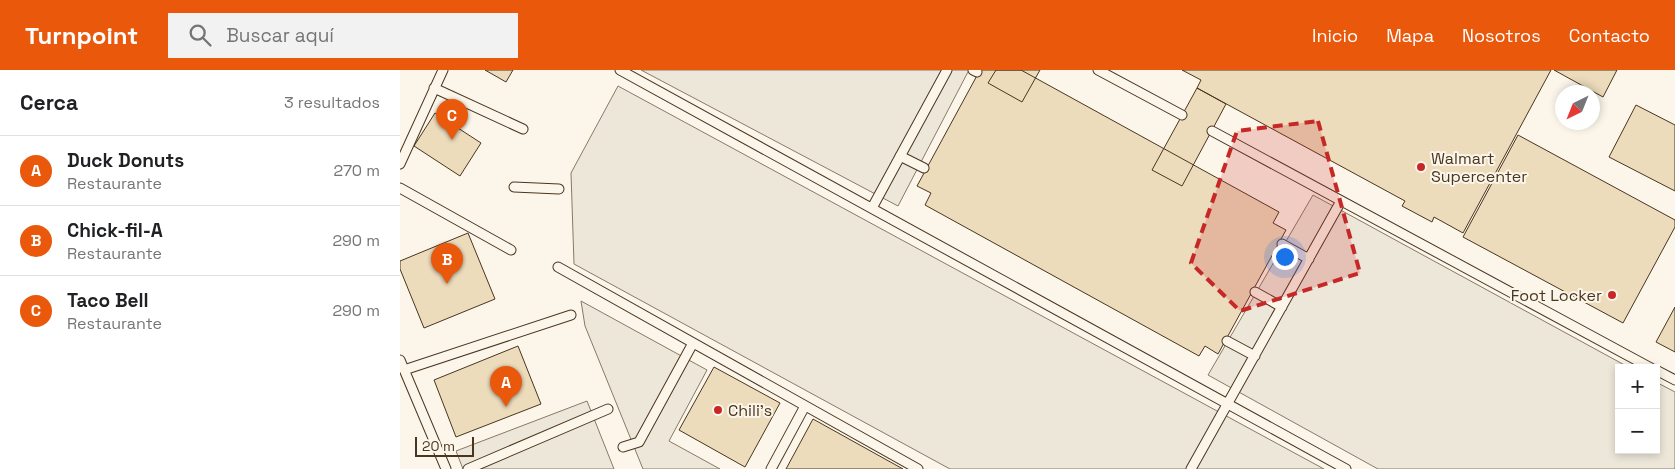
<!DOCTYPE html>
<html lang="es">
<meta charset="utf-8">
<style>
body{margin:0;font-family:"Space Grotesk",sans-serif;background:#f2f2f2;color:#202124}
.controls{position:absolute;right:15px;bottom:15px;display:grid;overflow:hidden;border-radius:0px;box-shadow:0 2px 8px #0003}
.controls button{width:45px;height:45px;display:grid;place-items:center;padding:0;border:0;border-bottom:1px solid #e0e0e0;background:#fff;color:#202124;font:25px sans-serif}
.compass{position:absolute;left:1155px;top:15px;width:45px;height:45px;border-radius:50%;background:#fff;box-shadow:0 2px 8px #0003;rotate:223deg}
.scale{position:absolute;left:15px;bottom:12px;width:59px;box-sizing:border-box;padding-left:5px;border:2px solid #4a3520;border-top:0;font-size:14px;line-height:18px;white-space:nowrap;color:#4a3520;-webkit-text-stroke:4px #fbf6e9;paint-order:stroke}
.you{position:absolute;left:884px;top:186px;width:18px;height:18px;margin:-12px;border:4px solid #fff;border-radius:50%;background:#1a73e8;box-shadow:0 0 0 8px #1a73e833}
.badge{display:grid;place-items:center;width:32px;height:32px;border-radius:50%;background:#ea580c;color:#fff;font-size:16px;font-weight:700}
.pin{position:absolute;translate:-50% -41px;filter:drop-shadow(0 1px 2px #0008)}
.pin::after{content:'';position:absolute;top:26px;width:18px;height:15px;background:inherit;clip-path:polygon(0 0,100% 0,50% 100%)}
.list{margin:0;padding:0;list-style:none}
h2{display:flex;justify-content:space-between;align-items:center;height:65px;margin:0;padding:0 20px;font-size:21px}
h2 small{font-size:16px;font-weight:400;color:#757577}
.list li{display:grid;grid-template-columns:32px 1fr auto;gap:15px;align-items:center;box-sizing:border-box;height:70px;padding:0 20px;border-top:1px solid #e0e0e0}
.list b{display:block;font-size:19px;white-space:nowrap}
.list p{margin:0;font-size:16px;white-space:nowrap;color:#757577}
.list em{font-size:16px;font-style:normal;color:#757577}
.icon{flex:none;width:28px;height:28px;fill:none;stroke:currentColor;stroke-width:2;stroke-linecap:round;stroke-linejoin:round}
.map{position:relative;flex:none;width:1275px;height:399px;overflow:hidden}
header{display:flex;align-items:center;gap:30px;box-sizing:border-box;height:70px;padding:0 25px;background:#ea580c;color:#fff}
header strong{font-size:24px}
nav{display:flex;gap:28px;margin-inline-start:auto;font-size:18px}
.search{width:350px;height:45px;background:#f2f2f2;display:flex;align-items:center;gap:12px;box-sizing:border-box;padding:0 18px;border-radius:0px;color:#757577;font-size:19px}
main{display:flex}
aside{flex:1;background:#fff}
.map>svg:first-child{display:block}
.parking{fill:#ede7d9;stroke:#887966}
.building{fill:#ecdcbc;stroke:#4a3520}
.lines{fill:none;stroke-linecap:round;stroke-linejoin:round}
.service-casing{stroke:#4a3520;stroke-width:11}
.service{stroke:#fbf6e9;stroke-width:9}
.marked{fill:#c62828;fill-opacity:0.2;stroke:#c62828;stroke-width:4;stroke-dasharray:10 6;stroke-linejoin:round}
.poi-dot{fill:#c62828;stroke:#fbf6e9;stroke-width:2}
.labels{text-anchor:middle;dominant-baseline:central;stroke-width:4;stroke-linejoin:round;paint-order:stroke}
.poi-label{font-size:16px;fill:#4a3520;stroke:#fbf6e9;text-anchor:start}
</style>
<header>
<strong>Turnpoint</strong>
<div class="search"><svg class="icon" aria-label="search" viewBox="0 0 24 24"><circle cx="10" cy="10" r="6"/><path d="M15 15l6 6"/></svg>Buscar aquí</div>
<nav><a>Inicio</a><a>Mapa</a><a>Nosotros</a><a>Contacto</a></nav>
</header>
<main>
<aside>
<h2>Cerca<small>3 resultados</small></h2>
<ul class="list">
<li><span class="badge">A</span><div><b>Duck Donuts</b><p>Restaurante</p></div><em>270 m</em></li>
<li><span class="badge">B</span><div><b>Chick-fil-A</b><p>Restaurante</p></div><em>290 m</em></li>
<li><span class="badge">C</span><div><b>Taco Bell</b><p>Restaurante</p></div><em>290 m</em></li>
</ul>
</aside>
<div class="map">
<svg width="1275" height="399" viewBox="0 0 1275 399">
<rect width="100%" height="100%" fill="#fbf6e9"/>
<!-- parking -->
<path class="parking" d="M241,0H569L498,136Z
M218,16L924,399H550L174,194L171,103Z
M913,125L1230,298H1219V380H1256V312L1275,322V399H978L808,305Z
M181,231L307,300L269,371L320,399H243L185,256Z
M187,331L214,399H63L56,381Z"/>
<!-- building -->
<path class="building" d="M85,0H113L106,12Z
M580,0H621L879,142L873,153L886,160L818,284L805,276L799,286L525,135L531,123L517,116Z
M596,0H640L622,32L588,13Z
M782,0H1151L1063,163L1034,147L1032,152L1002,136L1005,131L797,18L801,10Z
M1154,0H1217L1203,27Z
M797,18L826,34L782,116L752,100Z
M1236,35L1275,55V121L1209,87Z
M35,43L81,73L60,106L14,76Z
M1118,65L1275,150V157L1223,253L1063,167Z
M68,163L95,229L24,258L0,199V191Z
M1275,237V282L1256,272Z
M118,276L141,334L56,367L34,310Z
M314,297L380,333L345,397L279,360Z
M413,349L503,399H386Z"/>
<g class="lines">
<!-- service casing -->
<g class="service-casing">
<path id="service" d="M220,0L946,399
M573,0L577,2
M698,0L782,45
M34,18L123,59
M812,61L1251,298
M500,86L524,98
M0,94L43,0
M114,117L159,119
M0,118L111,180
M472,138L547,0
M882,174L909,189
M158,197L518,399
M855,222L882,237
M827,271L855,286
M0,290L46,399
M4,300L171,245
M1256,300L1275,310
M223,377L239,372L293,273
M68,399L208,339
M371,399L405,336
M791,399L941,131"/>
</g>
<!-- service -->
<use href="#service" class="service"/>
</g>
<!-- marked area -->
<path class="marked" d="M918,51L960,203L840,241L791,193L837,61Z"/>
<!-- markers -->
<g class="poi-dot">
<circle cx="1021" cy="97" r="5"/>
<circle cx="1212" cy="225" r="5"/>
<circle cx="318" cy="340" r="5"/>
</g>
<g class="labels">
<!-- poi labels -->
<g class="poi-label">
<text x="1031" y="88">Walmart<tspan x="1031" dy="18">Supercenter</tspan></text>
<text x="1202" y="225" text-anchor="end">Foot Locker</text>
<text x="328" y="340">Chili's</text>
</g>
</g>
</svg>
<div class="controls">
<button>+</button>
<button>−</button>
</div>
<svg class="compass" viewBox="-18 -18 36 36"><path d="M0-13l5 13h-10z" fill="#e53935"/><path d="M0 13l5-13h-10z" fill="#757577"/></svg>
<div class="scale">20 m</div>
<div class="you"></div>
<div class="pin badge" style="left:106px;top:337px">A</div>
<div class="pin badge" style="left:47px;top:214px">B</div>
<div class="pin badge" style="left:52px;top:70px">C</div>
</div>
</main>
